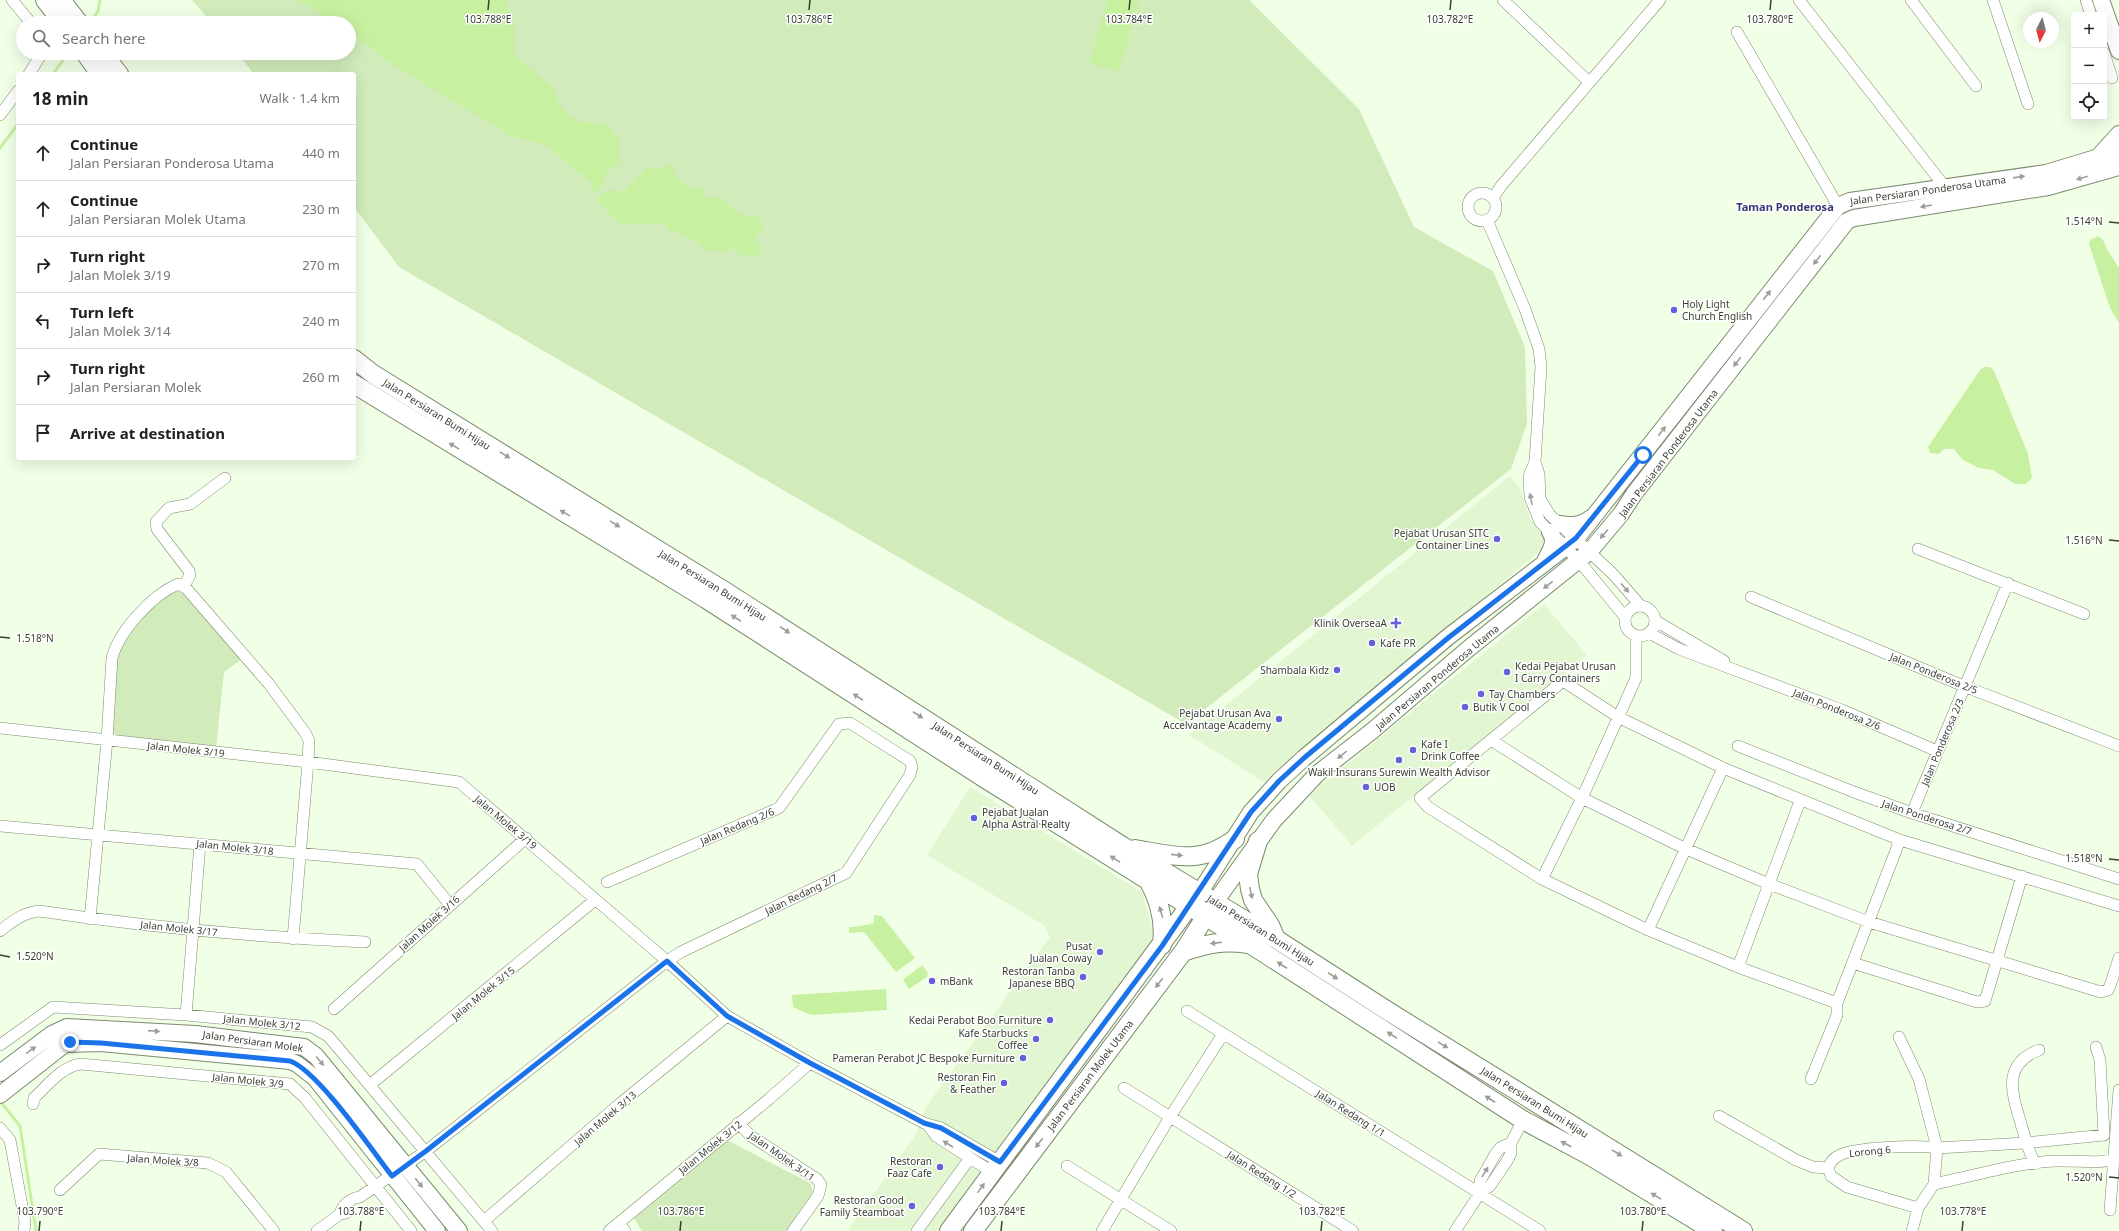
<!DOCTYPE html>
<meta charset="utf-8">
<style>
body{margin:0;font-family:"Noto Sans",sans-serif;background:#f6f6f6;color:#222}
.controls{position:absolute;right:12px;top:12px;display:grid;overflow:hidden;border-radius:4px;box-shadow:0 4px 16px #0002}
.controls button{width:36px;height:36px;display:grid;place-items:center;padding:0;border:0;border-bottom:1px solid #e0e0e0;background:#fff;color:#222;font:20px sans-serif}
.compass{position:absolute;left:2023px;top:12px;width:36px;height:36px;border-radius:50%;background:#fff;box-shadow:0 4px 16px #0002;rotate:186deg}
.stop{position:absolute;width:12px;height:12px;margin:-9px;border:3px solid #1a73e8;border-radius:50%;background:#fff}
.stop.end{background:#1a73e8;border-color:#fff;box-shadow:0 1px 4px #0008}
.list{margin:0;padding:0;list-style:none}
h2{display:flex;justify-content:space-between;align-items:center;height:52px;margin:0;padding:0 16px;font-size:17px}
h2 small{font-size:13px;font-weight:400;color:#767676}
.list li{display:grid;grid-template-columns:26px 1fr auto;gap:12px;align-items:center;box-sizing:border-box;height:56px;padding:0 16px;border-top:1px solid #e0e0e0}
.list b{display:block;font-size:15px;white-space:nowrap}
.list p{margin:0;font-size:13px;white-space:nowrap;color:#767676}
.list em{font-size:13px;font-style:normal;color:#767676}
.icon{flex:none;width:22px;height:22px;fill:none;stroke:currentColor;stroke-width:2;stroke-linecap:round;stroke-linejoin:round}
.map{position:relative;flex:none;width:2119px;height:1231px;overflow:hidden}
.search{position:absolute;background:#fff;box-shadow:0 4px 16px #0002;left:16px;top:16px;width:340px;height:44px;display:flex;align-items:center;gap:10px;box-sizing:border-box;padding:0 14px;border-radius:22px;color:#767676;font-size:15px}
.panel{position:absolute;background:#fff;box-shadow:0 4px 16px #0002;left:16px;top:72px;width:340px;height:388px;border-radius:4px}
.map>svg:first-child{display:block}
.built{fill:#e2f6d1}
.green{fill:#d1ebba}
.water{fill:#c7f0a0}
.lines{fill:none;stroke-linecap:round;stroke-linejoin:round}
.stream{stroke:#c7f0a0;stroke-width:3}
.street-casing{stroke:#7b8a6e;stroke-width:12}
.secondary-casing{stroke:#7b8a6e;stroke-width:18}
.primary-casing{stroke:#7b8a6e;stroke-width:20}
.street{stroke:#fff;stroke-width:11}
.secondary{stroke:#fff;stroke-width:16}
.primary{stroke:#fff;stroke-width:18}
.oneway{fill:#9c9f99}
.route{stroke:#1a73e8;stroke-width:5}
.ticks{fill:none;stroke:#393f33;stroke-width:1.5}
.poi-dot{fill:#6661db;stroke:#fff;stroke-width:1.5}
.labels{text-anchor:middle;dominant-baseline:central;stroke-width:3;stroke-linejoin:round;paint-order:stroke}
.street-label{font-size:10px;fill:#393f33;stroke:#fff}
.poi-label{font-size:10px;fill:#393f33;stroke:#fff;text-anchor:end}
.neighbourhood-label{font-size:11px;font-weight:bold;fill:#393974;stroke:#fff}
.ticks-label{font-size:10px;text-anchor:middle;fill:#393f33;stroke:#fff;stroke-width:3;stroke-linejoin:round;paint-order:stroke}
</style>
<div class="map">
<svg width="2119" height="1231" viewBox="0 0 2119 1231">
<rect width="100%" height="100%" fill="#f2ffe7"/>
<!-- built -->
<path class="built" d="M1510,476L1520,488L1530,518L1547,537V545L1264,782L1189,735Z
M1544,604L1587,655L1352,846L1309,795Z
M970,787L1142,892L1155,938L937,1231H847L916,1135L925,1108L1050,937L1045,926L927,855Z"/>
<!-- green -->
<path class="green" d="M192,0H1249L1359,109L1414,227L1493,271L1525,347L1527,424L1511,469L1186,724L399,267L354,207V74H254L237,53H349V23H212Z
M173,589H180L242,659L224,672L216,748L110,734C112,705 109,661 124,637C135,618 157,603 173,589Z
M727,1140L810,1183L813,1192L786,1231H642L634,1218Z"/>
<!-- water -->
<path class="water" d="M295,0H505L515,28V55L552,87L559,104L571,116L580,122L606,124L620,142L617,153L622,161L606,173L603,179L605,184L596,193L592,189L591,182L544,144L513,137L392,64L349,33V23H334L309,6Z
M1108,0H1130L1139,3L1118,72L1089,63Z
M665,165L672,166L675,169L673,172L688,188L702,189L705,197L721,198L738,213L745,216H758L763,226L761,231L753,240L760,245L758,256L741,255L732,248L725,252L706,250L695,240L679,235V232L668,230L665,224H624L617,221L596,200L611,189L623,192L647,168H661Z
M2098,236L2103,240L2108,251L2119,268V323L2110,308L2089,244L2090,240Z
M1984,367H1990L1994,371L2028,454L2032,478L2026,484H2015L1993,470L1979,468L1963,460L1954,449H1944L1939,454L1930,453L1928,447L1980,370Z
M874,915L882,916L915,958L896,972L864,932L849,933V927C858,927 866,925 874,923Z
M922,965L928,973L927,977L909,989L903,980Z
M886,989L887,1010L814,1015L808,1014L793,1007L792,995Z"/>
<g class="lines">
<!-- stream -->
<path class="stream" d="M90,23L98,11L100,0
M53,74L68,53
M0,148L18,124
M0,1101L20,1126L36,1231"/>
<!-- street casing -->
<g class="street-casing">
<path id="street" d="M12,0L31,23
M1503,0L1589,82
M1799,0L1948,191
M1911,0L1976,86
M1993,0L2028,104
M2086,0L2091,15
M1737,32L1838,206
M2104,53L2112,78
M29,74L42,53
M0,115L18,91
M1468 207a14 14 0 1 1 28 0a14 14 0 1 1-28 0Z
M1493,198L1501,186L1660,0
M1487,220L1525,309L1539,349L1541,367L1535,462L1529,476L1530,497L1540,522L1579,561L1625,617
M1535,462L1539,474L1540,499L1550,515L1613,574L1640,605
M1918,549L2084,614
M184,586L190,575L189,571L157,529L156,522L169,508L190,504L225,478
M1751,597L1966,687L2119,746
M1625 621a15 15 0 1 1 30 0a15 15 0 1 1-30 0Z
M1656,621L1724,661
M1649,633L1679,649L1842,710L1937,751
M1563,681L1618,717L1723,768L1900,840L1837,1003L1738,967L1648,930L1542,879L1428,807L1420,798Z
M0,728L308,762L459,782L667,961L727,1016L810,1063L924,1123L941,1128L1000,1162
M1491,740L1582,798L1686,849L1769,884L1869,922L2101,992L2108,990L2110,986L2119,958
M1738,746L1854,792L1912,813L2119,879
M1912,813L2008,583
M0,826L417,864L450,905
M1900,840L2119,906
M1542,879L1582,798L1636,678V636
M90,919L107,740L112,658C119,631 152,595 178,584L186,588L269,684L306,734L309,741L308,762L293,939
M1648,930L1723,768
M0,931C13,921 22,913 39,911C147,927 256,937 365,942
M1853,963L1977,1002L1985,1001L2022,876
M1738,967L1800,801
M334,1009L526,838
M1187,1011L1540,1231
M186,1015L200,844
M1899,1037L1919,1079L1937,1148L2025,1143L2104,1135L2100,1060L2096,1047
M0,1045L53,1007L186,1015L312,1027L328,1036L340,1050L492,1231
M1811,1079L1837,1015V1003
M371,1084L595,900
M1124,1088L1353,1231
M33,1104L34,1098C47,1086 62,1066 81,1064L290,1084L305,1098L411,1231
M1719,1116L1796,1160L1813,1167L1828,1168
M738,1123L751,1136L817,1179L821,1185L818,1196L793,1231
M928,1125L936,1136L992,1172
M0,1128L10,1140L25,1222L24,1231
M2035,1164C2027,1148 2024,1134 2019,1117C2010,1089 2005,1063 2039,1050
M1067,1166L1171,1231
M60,1190L99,1154L208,1163L226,1172L274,1231
M1480,1193V1181L1496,1153L1501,1147L1511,1143
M1918,1208L1847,1187L1831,1176L1828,1168C1831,1162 1833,1158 1840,1155C1855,1147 1919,1145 1937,1148L1934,1184
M2110,1210L2119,1090
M340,1214C342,1205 351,1198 360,1197L426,1151L667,961L681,952L846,873L910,775L912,767L910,761L850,723L839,724L779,808L607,882
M484,1221L616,1107L727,1016
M619,1223L625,1231
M317,1231L340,1214L346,1213
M609,1231L769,1099L810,1063
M917,1231L970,1158
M1102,1231L1170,1117L1223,1034
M1455,1231L1480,1193L1490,1186L1507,1161L1511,1153V1143L1523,1120
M1912,1231L1918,1208L1934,1184C1974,1176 2015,1163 2055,1161C2077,1160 2098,1165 2119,1158"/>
</g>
<!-- secondary casing -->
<g class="secondary-casing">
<path id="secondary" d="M2101,0L2119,51
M2099,156L2119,134
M1559,524C1572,526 1580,526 1591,518
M1545,561C1550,551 1557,542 1550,532
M1200,892L1251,812L1279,781L1304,758L1448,637L1576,539L1838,206L1850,201L2046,173L2119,151
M1215,902L1274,820L1317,774L1372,731L1468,649L1590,551L1621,514L1634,494L1847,221L1854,218L2048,187L2119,167
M0,1073L52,1034L67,1027L195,1034L304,1047L316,1056L459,1231
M0,1095L65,1044L101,1043L290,1061L297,1064L315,1078L437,1231"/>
</g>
<!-- primary casing -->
<g class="primary-casing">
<path id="primary" d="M45,0L63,23
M61,0L79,23
M85,53L100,74
M102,53L119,74
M354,359L373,374L723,590L1124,847L1276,939L1391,1013L1743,1231
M354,384L706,599L984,778L1250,944L1523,1120L1592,1157L1713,1231
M1258,841L1248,874L1250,889L1253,900L1270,925L1276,939
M1135,849C1175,856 1200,865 1235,839
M1148,880C1160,901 1165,921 1162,945
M1183,952C1205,944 1224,940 1247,944
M949,1231L1196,897
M973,1231L1183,952L1211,908"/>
</g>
<!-- street -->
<use href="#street" class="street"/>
<!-- secondary -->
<use href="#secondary" class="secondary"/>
<!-- primary -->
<use href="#primary" class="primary"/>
</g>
<!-- one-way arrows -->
<defs><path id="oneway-solid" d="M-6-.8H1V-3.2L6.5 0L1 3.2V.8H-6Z"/></defs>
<g class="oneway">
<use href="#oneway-solid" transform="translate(2019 177) rotate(-8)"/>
<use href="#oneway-solid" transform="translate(2082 178) rotate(164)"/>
<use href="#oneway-solid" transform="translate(1926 206) rotate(170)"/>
<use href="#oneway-solid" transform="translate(1817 260) rotate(128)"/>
<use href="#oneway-solid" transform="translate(1767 295) rotate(-52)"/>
<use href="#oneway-solid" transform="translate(1737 362) rotate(128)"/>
<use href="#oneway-solid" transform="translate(1662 431) rotate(-52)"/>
<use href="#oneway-solid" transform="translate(454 446) rotate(-149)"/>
<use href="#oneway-solid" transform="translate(505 455) rotate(32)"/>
<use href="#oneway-solid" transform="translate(1531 499) rotate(-100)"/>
<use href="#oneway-solid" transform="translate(565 513) rotate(-149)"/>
<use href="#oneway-solid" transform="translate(615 524) rotate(32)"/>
<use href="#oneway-solid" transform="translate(1604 534) rotate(130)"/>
<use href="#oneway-solid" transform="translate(1548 585) rotate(142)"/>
<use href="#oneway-solid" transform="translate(1625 588) rotate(49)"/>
<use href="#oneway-solid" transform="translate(736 618) rotate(-147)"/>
<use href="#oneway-solid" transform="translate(785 630) rotate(33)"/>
<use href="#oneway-solid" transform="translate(858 697) rotate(-147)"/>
<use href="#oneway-solid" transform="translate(918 715) rotate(33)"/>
<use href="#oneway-solid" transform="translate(1342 755) rotate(141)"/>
<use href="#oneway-solid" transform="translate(1177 855) rotate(6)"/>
<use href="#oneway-solid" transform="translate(1115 859) rotate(-148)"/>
<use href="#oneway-solid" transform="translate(1251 893) rotate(78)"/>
<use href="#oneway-solid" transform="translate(1161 912) rotate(-106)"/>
<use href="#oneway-solid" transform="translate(1216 943) rotate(173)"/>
<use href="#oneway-solid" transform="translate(1282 965) rotate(-147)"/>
<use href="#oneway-solid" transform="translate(1333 976) rotate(33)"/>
<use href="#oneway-solid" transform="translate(1159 983) rotate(127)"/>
<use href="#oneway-solid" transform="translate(154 1031) rotate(4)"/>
<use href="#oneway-solid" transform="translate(1392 1035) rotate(-147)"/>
<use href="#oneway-solid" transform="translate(1443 1045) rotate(31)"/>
<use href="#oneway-solid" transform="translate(31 1050) rotate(-36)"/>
<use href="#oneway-solid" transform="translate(320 1061) rotate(50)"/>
<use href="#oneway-solid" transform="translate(1490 1099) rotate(-147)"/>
<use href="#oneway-solid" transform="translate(1039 1143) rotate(127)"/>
<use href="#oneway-solid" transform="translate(948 1144) rotate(-147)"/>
<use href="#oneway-solid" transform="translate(1566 1144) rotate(-153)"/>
<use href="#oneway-solid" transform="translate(1617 1153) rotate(32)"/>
<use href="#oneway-solid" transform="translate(1485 1172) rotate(-59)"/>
<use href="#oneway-solid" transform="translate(419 1183) rotate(52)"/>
<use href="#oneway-solid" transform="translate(981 1188) rotate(-54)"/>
<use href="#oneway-solid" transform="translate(1656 1196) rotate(-149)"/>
</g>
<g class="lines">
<!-- route -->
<path class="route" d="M70,1042L101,1043L290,1061C318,1071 371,1149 392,1176L426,1151L667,961L727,1016L810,1063L924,1123L941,1128L1000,1162L1162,946L1251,812L1279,781L1304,758L1448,638L1576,538L1643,455"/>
</g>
<!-- ticks -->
<path class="ticks" d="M488,10L489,0M809,10L810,0M1129,10L1130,0M1450,10L1451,0M1770,10L1771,0M2109,222L2119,223M2109,540L2119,541M0,637L10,638M2109,859L2119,860M0,955L10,957M2109,1177L2119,1178M39,1231L40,1221M360,1231L361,1221M680,1231L681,1221M1001,1231L1002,1221M1321,1231L1322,1221M1642,1231L1643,1221M1962,1231L1963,1221"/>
<!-- markers -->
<g class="poi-dot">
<circle cx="1674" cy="310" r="4"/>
<circle cx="1497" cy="539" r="4"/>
<path d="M1394 617h4v4h4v4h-4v4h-4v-4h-4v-4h4z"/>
<circle cx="1372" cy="643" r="4"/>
<circle cx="1337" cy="670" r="4"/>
<circle cx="1507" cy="672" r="4"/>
<circle cx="1481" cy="694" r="4"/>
<circle cx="1465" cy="707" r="4"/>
<circle cx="1279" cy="719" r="4"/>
<circle cx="1413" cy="750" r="4"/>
<circle cx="1399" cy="760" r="4"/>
<circle cx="1366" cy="787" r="4"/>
<circle cx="974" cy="818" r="4"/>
<circle cx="1100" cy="952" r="4"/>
<circle cx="1083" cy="977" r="4"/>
<circle cx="932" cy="981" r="4"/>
<circle cx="1050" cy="1020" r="4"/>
<circle cx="1036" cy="1039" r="4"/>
<circle cx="1023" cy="1058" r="4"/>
<circle cx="1004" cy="1083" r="4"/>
<circle cx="940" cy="1167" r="4"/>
<circle cx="912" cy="1206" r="4"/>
</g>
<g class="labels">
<!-- street labels -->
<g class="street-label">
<text transform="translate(1928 190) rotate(-8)">Jalan Persiaran Ponderosa Utama</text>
<text transform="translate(437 414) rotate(32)">Jalan Persiaran Bumi Hijau</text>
<text transform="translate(1668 453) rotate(-53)">Jalan Persiaran Ponderosa Utama</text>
<text transform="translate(713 585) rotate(32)">Jalan Persiaran Bumi Hijau</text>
<text transform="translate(1934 673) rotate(22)">Jalan Ponderosa 2/5</text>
<text transform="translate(1437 677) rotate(-40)">Jalan Persiaran Ponderosa Utama</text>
<text transform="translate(1837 709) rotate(22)">Jalan Ponderosa 2/6</text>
<text transform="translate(1942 742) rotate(-67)">Jalan Ponderosa 2/3</text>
<text transform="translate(186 749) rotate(6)">Jalan Molek 3/19</text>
<text transform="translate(986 758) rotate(33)">Jalan Persiaran Bumi Hijau</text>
<text transform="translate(1927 817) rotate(18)">Jalan Ponderosa 2/7</text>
<text transform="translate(506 822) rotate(40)">Jalan Molek 3/19</text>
<text transform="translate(737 826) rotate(-23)">Jalan Redang 2/6</text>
<text transform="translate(235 847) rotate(6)">Jalan Molek 3/18</text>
<text transform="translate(801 894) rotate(-26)">Jalan Redang 2/7</text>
<text transform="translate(429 923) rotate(-42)">Jalan Molek 3/16</text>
<text transform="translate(179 928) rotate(6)">Jalan Molek 3/17</text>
<text transform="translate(1261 930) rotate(32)">Jalan Persiaran Bumi Hijau</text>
<text transform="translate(483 993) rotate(-39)">Jalan Molek 3/15</text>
<text transform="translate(262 1022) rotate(6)">Jalan Molek 3/12</text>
<text transform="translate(253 1041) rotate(8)">Jalan Persiaran Molek</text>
<text transform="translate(1090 1075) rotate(-53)">Jalan Persiaran Molek Utama</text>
<text transform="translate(248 1080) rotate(6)">Jalan Molek 3/9</text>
<text transform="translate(1535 1102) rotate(32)">Jalan Persiaran Bumi Hijau</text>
<text transform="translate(1351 1113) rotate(32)">Jalan Redang 1/1</text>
<text transform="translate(605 1118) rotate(-40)">Jalan Molek 3/13</text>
<text transform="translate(710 1147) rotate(-39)">Jalan Molek 3/12</text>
<text transform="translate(1870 1151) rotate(-6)">Lorong 6</text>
<text transform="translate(782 1156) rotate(35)">Jalan Molek 3/11</text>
<text transform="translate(163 1160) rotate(4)">Jalan Molek 3/8</text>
<text transform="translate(1262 1174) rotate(32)">Jalan Redang 1/2</text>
</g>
<!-- poi labels -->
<g class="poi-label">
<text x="1682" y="304" text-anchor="start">Holy Light<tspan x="1682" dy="12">Church English</tspan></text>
<text x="1489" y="533">Pejabat Urusan SITC<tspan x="1489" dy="12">Container Lines</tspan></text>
<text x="1387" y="623">Klinik OverseaA</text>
<text x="1380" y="643" text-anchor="start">Kafe PR</text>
<text x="1515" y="666" text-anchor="start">Kedai Pejabat Urusan<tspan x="1515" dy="12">I Carry Containers</tspan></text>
<text x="1329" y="670">Shambala Kidz</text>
<text x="1489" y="694" text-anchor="start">Tay Chambers</text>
<text x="1473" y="707" text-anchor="start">Butik V Cool</text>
<text x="1271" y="713">Pejabat Urusan Ava<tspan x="1271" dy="12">Accelvantage Academy</tspan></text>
<text x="1421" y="744" text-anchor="start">Kafe I<tspan x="1421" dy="12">Drink Coffee</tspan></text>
<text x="1399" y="772" text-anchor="middle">Wakil Insurans Surewin Wealth Advisor</text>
<text x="1374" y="787" text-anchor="start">UOB</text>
<text x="982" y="812" text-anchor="start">Pejabat Jualan<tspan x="982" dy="12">Alpha Astral Realty</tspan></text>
<text x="1092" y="946">Pusat<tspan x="1092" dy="12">Jualan Coway</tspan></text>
<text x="1075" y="971">Restoran Tanba<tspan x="1075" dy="12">Japanese BBQ</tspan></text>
<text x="940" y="981" text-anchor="start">mBank</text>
<text x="1042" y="1020">Kedai Perabot Boo Furniture</text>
<text x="1028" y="1033">Kafe Starbucks<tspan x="1028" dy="12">Coffee</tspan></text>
<text x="1015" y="1058">Pameran Perabot JC Bespoke Furniture</text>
<text x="996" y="1077">Restoran Fin<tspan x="996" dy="12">&amp; Feather</tspan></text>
<text x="932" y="1161">Restoran<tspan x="932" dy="12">Faaz Cafe</tspan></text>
<text x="904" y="1200">Restoran Good<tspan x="904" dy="12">Family Steamboat</tspan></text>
</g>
<!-- neighbourhood labels -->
<g class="neighbourhood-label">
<text x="1785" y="206">Taman Ponderosa</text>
</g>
</g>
<g class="ticks-label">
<text x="488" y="23">103.788°E</text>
<text x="809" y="23">103.786°E</text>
<text x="1129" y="23">103.784°E</text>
<text x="1450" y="23">103.782°E</text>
<text x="1770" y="23">103.780°E</text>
<text x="2084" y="225">1.514°N</text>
<text x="2084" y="544">1.516°N</text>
<text x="35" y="642">1.518°N</text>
<text x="2084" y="862">1.518°N</text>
<text x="35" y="960">1.520°N</text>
<text x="2084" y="1181">1.520°N</text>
<text x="40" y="1215">103.790°E</text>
<text x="361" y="1215">103.788°E</text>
<text x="681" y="1215">103.786°E</text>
<text x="1002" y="1215">103.784°E</text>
<text x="1322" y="1215">103.782°E</text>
<text x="1643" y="1215">103.780°E</text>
<text x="1963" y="1215">103.778°E</text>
</g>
</svg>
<div class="controls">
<button>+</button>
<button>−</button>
<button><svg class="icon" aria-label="locate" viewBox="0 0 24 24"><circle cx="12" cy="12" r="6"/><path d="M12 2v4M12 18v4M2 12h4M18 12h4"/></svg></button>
</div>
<svg class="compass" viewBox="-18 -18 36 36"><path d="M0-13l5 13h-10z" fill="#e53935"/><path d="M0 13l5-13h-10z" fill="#767676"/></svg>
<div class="stop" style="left:1643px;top:455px"></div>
<div class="stop end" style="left:70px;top:1042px"></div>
<div class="search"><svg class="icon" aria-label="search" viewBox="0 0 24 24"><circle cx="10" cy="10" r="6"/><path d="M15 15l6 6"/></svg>Search here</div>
<section class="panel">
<h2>18 min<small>Walk · 1.4 km</small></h2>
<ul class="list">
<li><svg class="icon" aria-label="ahead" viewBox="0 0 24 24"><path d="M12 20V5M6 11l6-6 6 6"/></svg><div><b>Continue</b><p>Jalan Persiaran Ponderosa Utama</p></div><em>440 m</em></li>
<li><svg class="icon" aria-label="ahead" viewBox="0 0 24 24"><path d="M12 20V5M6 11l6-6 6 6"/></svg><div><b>Continue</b><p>Jalan Persiaran Molek Utama</p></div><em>230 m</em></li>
<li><svg class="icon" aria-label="right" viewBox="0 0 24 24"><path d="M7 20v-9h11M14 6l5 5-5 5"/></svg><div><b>Turn right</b><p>Jalan Molek 3/19</p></div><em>270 m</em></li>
<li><svg class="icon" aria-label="left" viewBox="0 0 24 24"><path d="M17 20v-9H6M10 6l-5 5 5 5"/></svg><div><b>Turn left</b><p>Jalan Molek 3/14</p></div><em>240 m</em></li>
<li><svg class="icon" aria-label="right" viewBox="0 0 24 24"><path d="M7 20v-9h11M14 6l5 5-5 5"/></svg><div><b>Turn right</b><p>Jalan Persiaran Molek</p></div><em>260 m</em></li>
<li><svg class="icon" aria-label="arrive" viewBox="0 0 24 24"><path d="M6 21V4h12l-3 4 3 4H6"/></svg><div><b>Arrive at destination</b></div></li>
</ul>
</section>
</div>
